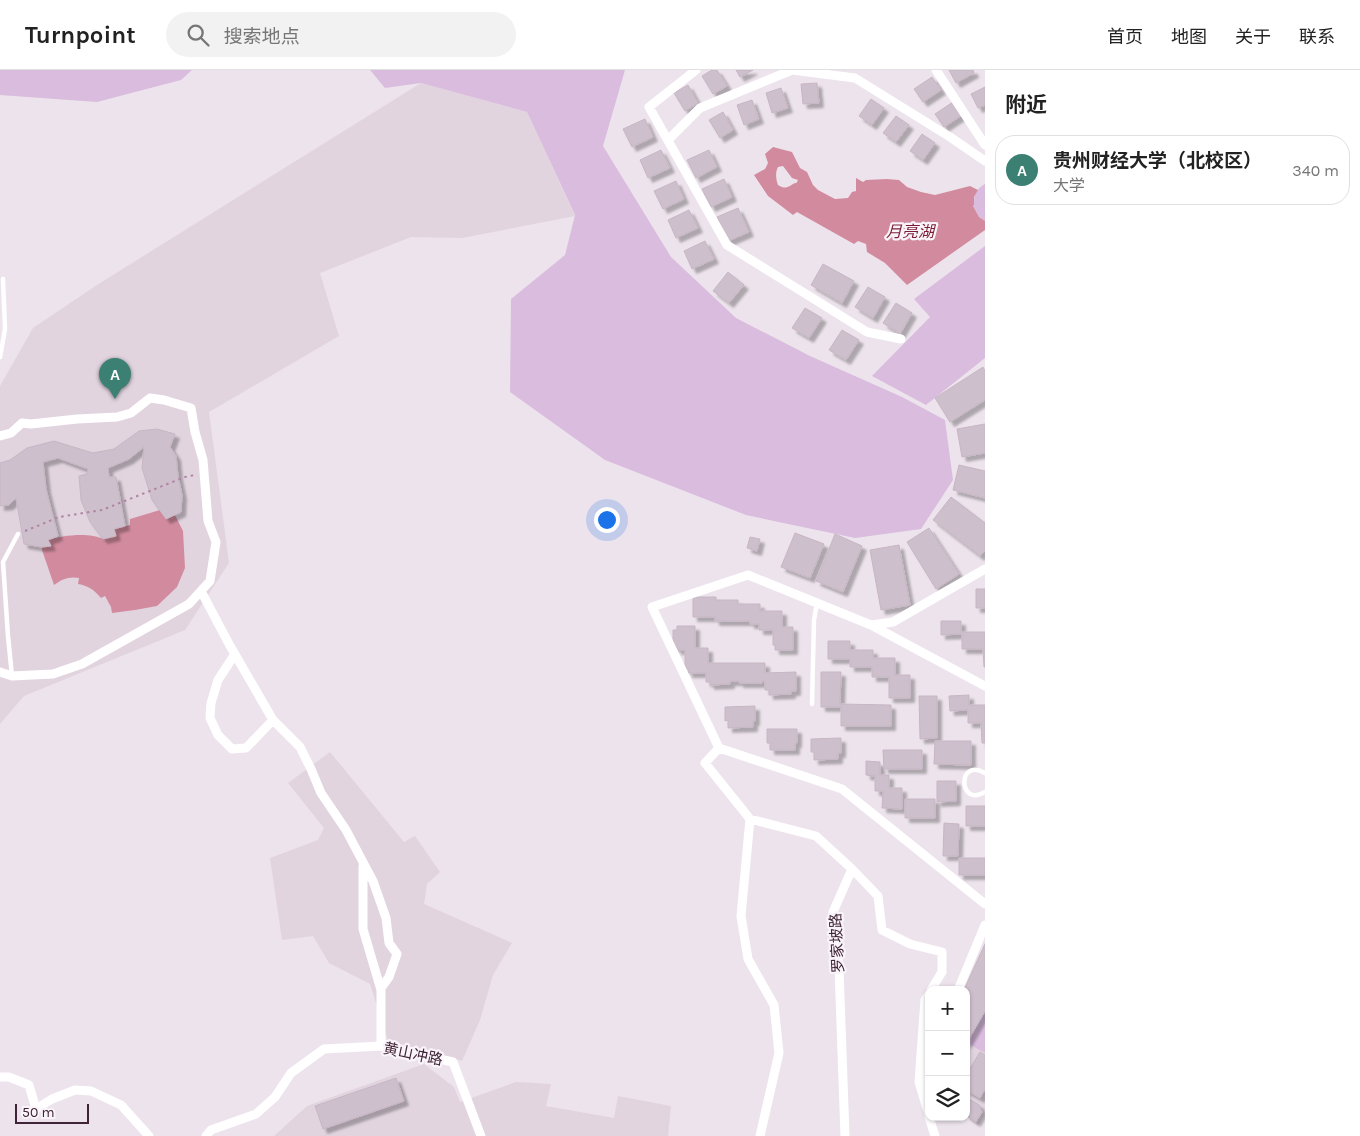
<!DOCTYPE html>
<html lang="zh">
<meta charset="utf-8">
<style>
body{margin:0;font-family:Karla,"Noto Sans SC",sans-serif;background:#f2f2f2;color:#222}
.controls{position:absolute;right:15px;bottom:15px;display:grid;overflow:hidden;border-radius:10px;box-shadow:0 1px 4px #0004}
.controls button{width:45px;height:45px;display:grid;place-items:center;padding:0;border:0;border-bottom:1px solid #e0e0e0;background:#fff;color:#222;font:25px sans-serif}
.scale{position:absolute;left:15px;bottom:12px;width:74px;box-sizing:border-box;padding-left:5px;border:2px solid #3f2336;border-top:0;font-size:14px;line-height:18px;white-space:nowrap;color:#3f2336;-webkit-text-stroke:4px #f9f4f9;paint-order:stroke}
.you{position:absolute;left:606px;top:449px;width:18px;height:18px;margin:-12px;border:4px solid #fff;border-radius:50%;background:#1a73e8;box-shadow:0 0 0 8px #1a73e833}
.badge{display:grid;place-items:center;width:32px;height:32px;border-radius:50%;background:#3c8074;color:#fff;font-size:16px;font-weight:700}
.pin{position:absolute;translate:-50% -41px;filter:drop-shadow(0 1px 2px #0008)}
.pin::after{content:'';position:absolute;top:26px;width:18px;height:15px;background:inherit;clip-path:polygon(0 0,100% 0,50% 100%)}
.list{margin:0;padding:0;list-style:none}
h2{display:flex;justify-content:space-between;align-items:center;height:65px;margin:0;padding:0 20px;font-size:21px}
h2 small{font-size:16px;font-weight:400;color:#767676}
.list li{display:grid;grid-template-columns:32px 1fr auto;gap:15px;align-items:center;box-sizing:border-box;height:70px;margin:0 10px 10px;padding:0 10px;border:1px solid #e0e0e0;border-radius:20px}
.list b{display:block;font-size:19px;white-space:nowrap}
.list p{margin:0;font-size:16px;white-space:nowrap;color:#767676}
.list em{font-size:16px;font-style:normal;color:#767676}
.icon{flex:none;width:28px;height:28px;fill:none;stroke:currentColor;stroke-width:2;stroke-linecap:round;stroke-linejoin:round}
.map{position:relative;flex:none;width:985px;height:1066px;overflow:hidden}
header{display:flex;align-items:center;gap:30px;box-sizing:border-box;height:70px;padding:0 25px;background:#fff;border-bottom:1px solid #e0e0e0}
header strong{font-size:24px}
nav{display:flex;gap:28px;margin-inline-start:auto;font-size:18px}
.search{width:350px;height:45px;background:#f2f2f2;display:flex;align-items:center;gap:12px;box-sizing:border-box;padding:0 18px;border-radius:28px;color:#767676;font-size:19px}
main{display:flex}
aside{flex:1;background:#fff}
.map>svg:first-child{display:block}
.built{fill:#e1d4df}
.green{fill:#d9bcde}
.water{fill:#d28b9e;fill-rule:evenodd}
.building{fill:#cebfcc;stroke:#c7b6c4;filter:url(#shadow)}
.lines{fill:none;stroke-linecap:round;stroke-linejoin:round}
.path{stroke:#b184a4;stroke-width:2;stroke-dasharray:2.5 4;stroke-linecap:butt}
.lane{stroke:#fff;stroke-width:4.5}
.street{stroke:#fff;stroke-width:9}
.labels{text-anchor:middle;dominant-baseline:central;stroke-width:4.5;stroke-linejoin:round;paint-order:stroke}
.street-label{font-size:15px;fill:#3f2336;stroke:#f9f4f9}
.water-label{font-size:16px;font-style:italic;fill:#7b1c34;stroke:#f9f4f9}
</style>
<header>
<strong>Turnpoint</strong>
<div class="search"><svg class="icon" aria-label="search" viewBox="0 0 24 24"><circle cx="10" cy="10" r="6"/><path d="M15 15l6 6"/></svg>搜索地点</div>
<nav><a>首页</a><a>地图</a><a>关于</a><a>联系</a></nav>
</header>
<main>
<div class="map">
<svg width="985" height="1066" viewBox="0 0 985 1066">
<defs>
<filter id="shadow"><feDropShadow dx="4.5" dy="4.5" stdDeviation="1" flood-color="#0004"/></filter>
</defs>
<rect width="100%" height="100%" fill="#ede3ec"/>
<!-- built -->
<path class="built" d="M421,13L527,42L575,146L462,168L411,167L320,203L339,266L209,342L229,493L185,560L24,626L0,654V316L33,258L97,215Z
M330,682L404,772L415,766L440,802L427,814L424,834L512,873L493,905L480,950L462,991L388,971L370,914L329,893L313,866L282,870L270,788L318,770L324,758L288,713Z
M985,872V1044L978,1056L966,1046V920H963Z
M424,994L454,1017L460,1032L516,1012L551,1014L546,1036L614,1048L618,1026L671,1036L668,1066H274L307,1036Z"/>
<!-- green -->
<path class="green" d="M0,0H192L181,10L97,32L0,25Z
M370,0H625L603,76L671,187L736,248L810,286L902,327L945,350L953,410L921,459L855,468L746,445L605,390L510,322L511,229L565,185L575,145L527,42L421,13L385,18Z
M985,114V151L979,147L973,136L974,135C973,126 977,118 985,114Z
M985,176V288L926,335L872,306L930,247L914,229Z
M985,942V983L967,973Z"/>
<!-- water -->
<path class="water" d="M773,77L792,82L800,98L807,102L813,115L818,120L835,129L848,128L852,122L856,121V108L863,112L866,110L887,109L899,110L907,117L921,122L935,125L970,116L978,120L974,127V135L973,136L979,147L985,151V160L907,215L885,193L867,182L866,174L858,171L854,174L797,142L793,145L768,126L754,105L765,99L768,93L765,84ZM783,96L792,108L798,110C795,116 798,111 793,114C787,118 785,119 778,115C776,109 775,103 778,97Z
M160,440L166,449L175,445L183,461L185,498L177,517L157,536L135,540L112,543L111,537L105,526L101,528C94,520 89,516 78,514L79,508C69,506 62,509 54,515L42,480V477L51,476L48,470C62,465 90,462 103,469L116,466L114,459L130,455V449Z"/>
<!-- building -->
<path class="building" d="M712,0H717L727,16L713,24L702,6Z
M736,0H753L740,7Z
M949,0H973L974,3L956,13Z
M932,7L941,20L923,32L914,19Z
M817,13L819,33L803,34L801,14Z
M688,15L698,33L685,41L674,23Z
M985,17V35L978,38L971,24Z
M781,18L788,38L772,43L766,23Z
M871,29L884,38L872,55L859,46Z
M752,30L759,49L744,55L737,35Z
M953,32L962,45L944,57L935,44Z
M723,42L733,60L720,68L709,50Z
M896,46L909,55L896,72L883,63Z
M645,49L653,67L632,77L623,59Z
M922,64L935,73L923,90L910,81Z
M661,80L670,98L648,108L640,90Z
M709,80L717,97L696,108L687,90Z
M724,109L732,127L711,137L702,119Z
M676,111L684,129L663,139L654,121Z
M738,138L749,162L728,171L717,147Z
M689,140L698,158L676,168L668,150Z
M705,171L714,189L692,199L684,181Z
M823,194L854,211L842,233L811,215Z
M728,202L744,215L729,233L713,221Z
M868,217L885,227L873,248L855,237Z
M896,233L912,243L900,264L883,253Z
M805,238L822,248L809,268L792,258Z
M842,260L859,270L846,290L829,280Z
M983,297L985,301V330L950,352L935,328Z
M985,354V383L962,387L957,359Z
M157,359L175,364L170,377L176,386L178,406L182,425L181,442L166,449L152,430L142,398L144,377L129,389L108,398L109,407H116L125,456L114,459L116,466L103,469L90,452L81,430L79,406L87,404L88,399L58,388L43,392L46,419L58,466L48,470L51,476L42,477L24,474L16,428L9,435L0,436V393L10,390L27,378L54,371L93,383L114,379L139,361Z
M959,395L985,401V428L953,420Z
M951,427L985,453V480L980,486L933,450Z
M929,458L959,504L936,519L907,472Z
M795,463L824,474L810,508L781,497Z
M835,464L862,476L843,522L816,511Z
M750,467L760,469L757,481L747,478Z
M899,475L910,535L881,540L870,480Z
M976,519H985V538H976Z
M693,527H716V530H738V534H760V541H782V557H793V580H775V575H773V560H759V554H750V551H715V547H693Z
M941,551H961V562H985V597H984L983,579H962V564L941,565Z
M677,556H695V578H708V593H765V603L796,602V621H791V624L769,625V620H765V611H762V613H739V611H730V614L710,615V612H706V603H688V599H685V580H677V577H673V560H677Z
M828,571H850V580H873V588H895V605H910V628H889V607H872V597H850V589H828Z
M821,602H841L840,634L891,635V656H841V637H821Z
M969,625V635H985V673H982L981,653H968V640L950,641L949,626Z
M919,626H937V668L920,669Z
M755,636V651H753V657L728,658V650L725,651V637Z
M767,659H797V673H795V680H770V673H767Z
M841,668V683H838V689L814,690V682H811V669Z
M935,671H971V695L934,694Z
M883,680H922V699H884Z
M866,691L880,692V705H889V718H902V739L882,738L883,721H875V706L866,705Z
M937,711H956V731L937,732Z
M905,729H935V748H905Z
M966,736H985V756H966Z
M944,753L959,754L958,786H943Z
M959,788H985V805H959Z
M985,874V941L966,974V920H964Z
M980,982L985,985V1019L980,1028L966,1020V1005Z
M396,1008L404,1031L323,1059L315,1036Z
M969,1029L979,1035L982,1042L976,1052L966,1045V1032Z"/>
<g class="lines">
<!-- path -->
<path class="path" d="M25,461L59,447L102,440L185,407L195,405"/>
<!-- lane -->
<path class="lane" d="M0,287L5,259L3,209
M12,606L8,566L3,492L18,464
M812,634L814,550L817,533
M985,703C957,687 958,738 985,722"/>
<!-- street -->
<path class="street" d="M696,0L649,37L727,175L867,262L901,269
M936,0L985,75
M668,70L700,38L792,0L855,8L950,67L985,91
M0,366L11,363L22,353L31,354L77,349L117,347L131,343L150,328L164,330L191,338L195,362L203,390L208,451L216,472L210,511L189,534L82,594L53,604L12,606L0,602
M985,499L893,552L871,555L748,505L652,537L719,678L842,719L985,834
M201,521L229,574L273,650L300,677L311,699L321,723L346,760L373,811L386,848L389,873L397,884L389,907L381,918V976
M871,555L985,616
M235,584L218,610L211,633L210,648L218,665L232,679L246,678L273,650
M719,678L705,693L750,749L741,846L748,889L774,935L779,983L760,1066
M750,749L816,766L852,799
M363,796V859L381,920
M958,920L985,855
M929,924L925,930L919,1012L929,1045
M0,1007H9L29,1015L36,1039L52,1029L75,1020L91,1021L121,1035L149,1066
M923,1020L929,994
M929,1047L935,1066
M206,1066L211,1060L256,1044L275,1027L291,1003L324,979L381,976L453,992L481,1066
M845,1066L839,898L833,842L852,799L878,826L882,860L910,874L942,882V902L931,920"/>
</g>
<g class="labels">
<!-- street labels -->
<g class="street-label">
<text transform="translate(837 873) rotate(-93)">罗家坡路</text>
<text transform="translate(413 984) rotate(12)">黄山冲路</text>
</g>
<!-- water labels -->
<g class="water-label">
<text x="910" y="161">月亮湖</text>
</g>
</g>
</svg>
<div class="controls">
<button>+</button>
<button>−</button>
<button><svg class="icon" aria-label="layers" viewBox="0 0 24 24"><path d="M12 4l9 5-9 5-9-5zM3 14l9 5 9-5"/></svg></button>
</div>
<div class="scale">50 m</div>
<div class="you"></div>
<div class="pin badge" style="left:115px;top:329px">A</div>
</div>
<aside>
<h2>附近<small></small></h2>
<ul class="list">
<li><span class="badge">A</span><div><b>贵州财经大学（北校区）</b><p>大学</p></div><em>340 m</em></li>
</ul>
</aside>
</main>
